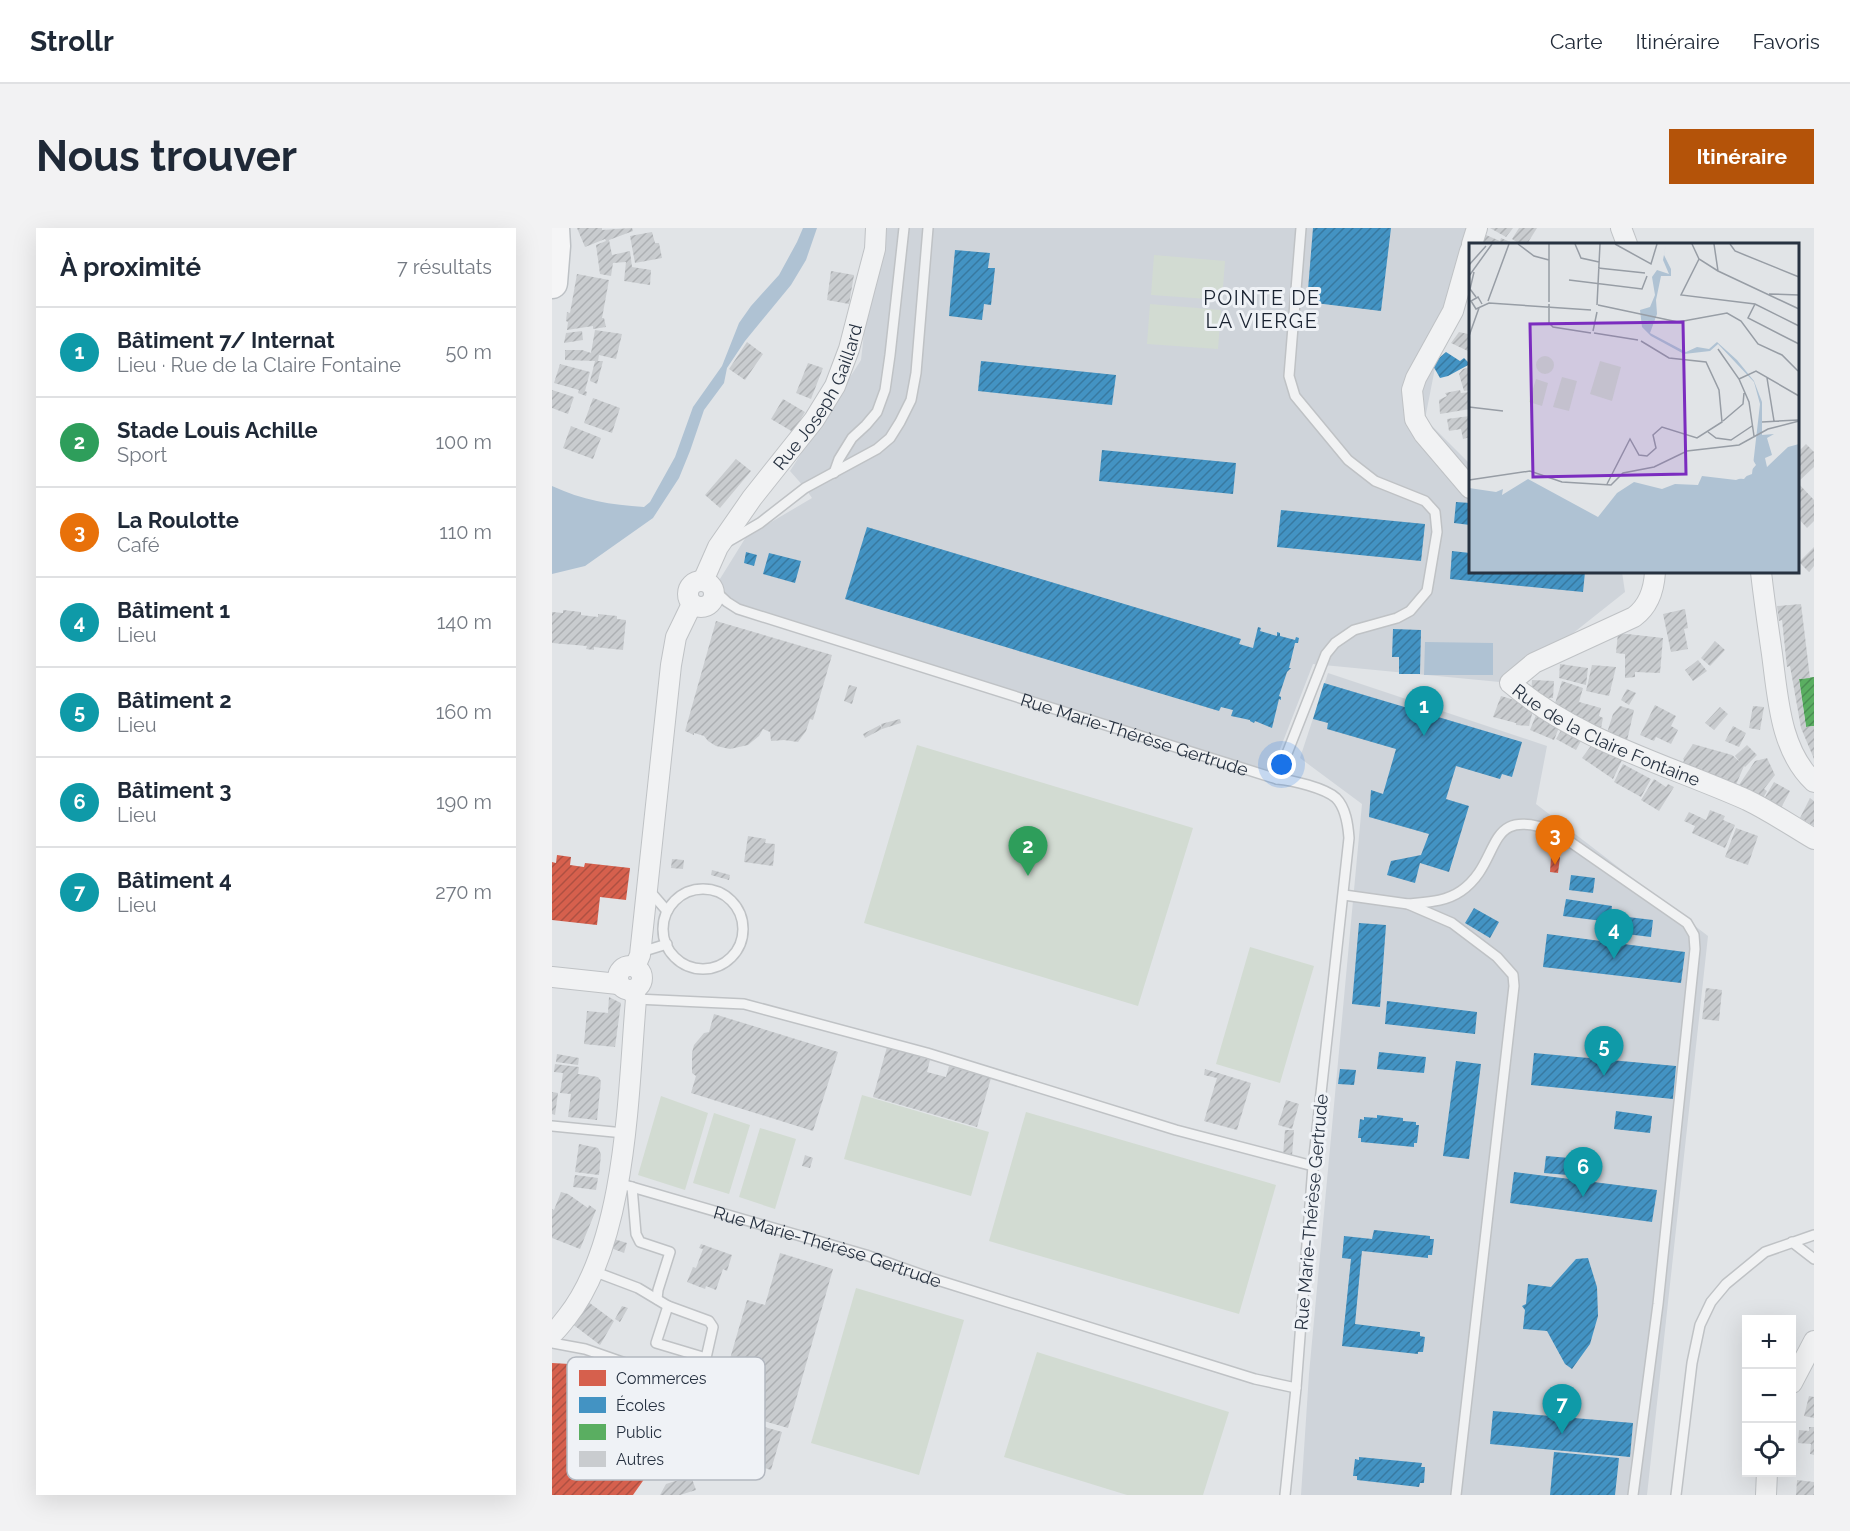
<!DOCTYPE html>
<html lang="fr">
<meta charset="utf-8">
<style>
body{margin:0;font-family:Raleway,sans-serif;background:#f2f2f3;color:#1f2937}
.controls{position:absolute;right:18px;bottom:18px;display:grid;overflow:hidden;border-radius:0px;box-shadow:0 6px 24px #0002}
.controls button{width:54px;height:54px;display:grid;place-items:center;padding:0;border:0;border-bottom:2px solid #e0e1e3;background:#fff;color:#1f2937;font:30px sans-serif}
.you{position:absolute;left:730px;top:537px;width:21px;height:21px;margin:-15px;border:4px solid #fff;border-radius:50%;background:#1a73e8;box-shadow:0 0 0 9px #1a73e833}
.badge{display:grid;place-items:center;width:39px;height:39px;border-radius:50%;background:#b45309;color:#fff;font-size:20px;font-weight:700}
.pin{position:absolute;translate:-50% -50px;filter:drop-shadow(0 2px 3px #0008)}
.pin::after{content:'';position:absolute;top:32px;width:21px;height:18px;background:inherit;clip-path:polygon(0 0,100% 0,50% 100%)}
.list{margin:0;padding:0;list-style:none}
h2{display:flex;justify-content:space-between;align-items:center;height:78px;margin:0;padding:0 24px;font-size:26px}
h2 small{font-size:20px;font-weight:400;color:#747a83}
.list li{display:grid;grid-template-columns:39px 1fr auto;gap:18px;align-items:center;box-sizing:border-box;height:90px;padding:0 24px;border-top:2px solid #e0e1e3}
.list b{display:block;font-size:22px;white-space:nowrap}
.list p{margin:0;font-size:20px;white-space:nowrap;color:#747a83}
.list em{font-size:20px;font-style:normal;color:#747a83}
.icon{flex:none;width:33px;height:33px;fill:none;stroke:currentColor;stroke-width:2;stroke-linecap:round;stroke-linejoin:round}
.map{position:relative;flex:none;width:1262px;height:1267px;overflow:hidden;border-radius:0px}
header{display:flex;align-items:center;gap:36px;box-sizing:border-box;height:84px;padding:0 30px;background:#fff;border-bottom:2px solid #e0e1e3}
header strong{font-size:28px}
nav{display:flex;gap:33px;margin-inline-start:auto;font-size:21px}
.intro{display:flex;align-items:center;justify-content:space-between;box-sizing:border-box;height:144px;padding:0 36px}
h1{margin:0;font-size:42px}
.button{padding:15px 27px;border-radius:0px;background:#b45309;color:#fff;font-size:21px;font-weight:700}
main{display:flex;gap:36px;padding:0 36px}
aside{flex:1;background:#fff;border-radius:0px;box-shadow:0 6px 24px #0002}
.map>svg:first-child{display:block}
.built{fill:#cfd4da}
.garden{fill:#d2dbd2}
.water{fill:#afc2d3}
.shops{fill:url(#shops-hatch)}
.schools{fill:url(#schools-hatch)}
.public{fill:url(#public-hatch)}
.building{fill:url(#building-hatch)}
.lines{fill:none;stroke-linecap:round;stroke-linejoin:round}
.service-casing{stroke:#bfc2c5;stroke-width:12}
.minor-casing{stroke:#bfc2c5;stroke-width:22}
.primary-casing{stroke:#bdc1c5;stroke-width:33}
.service{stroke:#f1f2f3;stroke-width:9}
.minor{stroke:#f1f2f3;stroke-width:20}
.primary{stroke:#f5f5f6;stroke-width:30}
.labels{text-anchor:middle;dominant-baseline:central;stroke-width:6;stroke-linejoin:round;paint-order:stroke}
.street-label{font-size:18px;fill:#273241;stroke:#eff2f6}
.neighbourhood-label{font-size:20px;letter-spacing:1.5px;fill:#1a2331;stroke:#eff2f6}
.inset-road{fill:none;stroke:#979da5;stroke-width:1.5}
.view{fill:#7b2cbf;fill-opacity:0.15;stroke:#7b2cbf;stroke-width:3}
.inset-edge{fill:none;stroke:#273241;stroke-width:3}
.key{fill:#eff2f6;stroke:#b3b8c0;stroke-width:1.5}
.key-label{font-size:16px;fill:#273241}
</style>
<header>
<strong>Strollr</strong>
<nav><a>Carte</a><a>Itinéraire</a><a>Favoris</a></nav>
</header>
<div class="intro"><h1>Nous trouver</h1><a class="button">Itinéraire</a></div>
<main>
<aside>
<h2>À proximité<small>7 résultats</small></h2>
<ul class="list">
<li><span class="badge" style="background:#0f9aa8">1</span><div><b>Bâtiment 7/ Internat</b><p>Lieu · Rue de la Claire Fontaine</p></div><em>50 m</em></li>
<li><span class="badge" style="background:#2e9e5b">2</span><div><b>Stade Louis Achille</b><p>Sport</p></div><em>100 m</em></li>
<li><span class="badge" style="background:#e8710a">3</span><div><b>La Roulotte</b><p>Café</p></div><em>110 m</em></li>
<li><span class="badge" style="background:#0f9aa8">4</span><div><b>Bâtiment 1</b><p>Lieu</p></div><em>140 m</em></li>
<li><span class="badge" style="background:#0f9aa8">5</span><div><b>Bâtiment 2</b><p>Lieu</p></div><em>160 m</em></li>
<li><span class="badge" style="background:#0f9aa8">6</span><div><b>Bâtiment 3</b><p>Lieu</p></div><em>190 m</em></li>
<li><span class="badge" style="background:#0f9aa8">7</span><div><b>Bâtiment 4</b><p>Lieu</p></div><em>270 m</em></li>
</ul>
</aside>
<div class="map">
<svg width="1262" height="1267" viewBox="0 0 1262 1267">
<defs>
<pattern id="shops-hatch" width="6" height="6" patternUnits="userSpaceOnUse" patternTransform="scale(1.5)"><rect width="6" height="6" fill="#d6604d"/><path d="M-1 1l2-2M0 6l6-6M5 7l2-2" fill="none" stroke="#ae5042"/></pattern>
<pattern id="schools-hatch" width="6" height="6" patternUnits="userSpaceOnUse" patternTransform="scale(1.5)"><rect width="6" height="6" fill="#4393c3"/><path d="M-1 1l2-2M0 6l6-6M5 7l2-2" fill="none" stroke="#3879a0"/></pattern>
<pattern id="public-hatch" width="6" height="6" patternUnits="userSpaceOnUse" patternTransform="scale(1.5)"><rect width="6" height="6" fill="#5aae61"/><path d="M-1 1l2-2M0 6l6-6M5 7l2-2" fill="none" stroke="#4a8e52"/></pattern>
<pattern id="building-hatch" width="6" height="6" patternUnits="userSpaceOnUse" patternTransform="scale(1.5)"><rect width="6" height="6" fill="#c9cccf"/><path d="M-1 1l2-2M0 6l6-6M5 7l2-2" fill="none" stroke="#adb0b3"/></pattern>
</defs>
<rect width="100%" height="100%" fill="#e1e4e7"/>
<!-- built -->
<path class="built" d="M324,0H923L892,94L873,191L918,236V344H1070L1073,364L958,455L761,436L718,547L158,367L194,309L260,270L253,260L238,243L309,132Z
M776,445L995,518L984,576L1156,708L1095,1267H749L757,1146L810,576L748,530Z"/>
<!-- garden -->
<path class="garden" d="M602,27L673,33L670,72L599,67Z
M598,76L669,82L666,121L595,116Z
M365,517L641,600L586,778L312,695Z
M698,719L762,738L728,855L664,836Z
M310,867L437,904L419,968L292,931Z
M109,868L156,885L133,962L86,947Z
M474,884L724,957L687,1086L437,1013Z
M162,885L198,897L177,966L141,955Z
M208,900L244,911L223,981L187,969Z
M304,1060L412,1092L367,1247L259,1215Z
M485,1124L677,1184L651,1267H575L452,1229Z"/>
<!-- water -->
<path class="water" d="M251,0H265L254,32L239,57L193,113L175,140L172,155L152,182L138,223L127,250L101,290L33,338L0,346V258C30,272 59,277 92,279L98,274L123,229L141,179L170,138L187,95L199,78L227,47L245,14Z
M873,414L941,415V447H872Z"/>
<!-- shops -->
<path class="shops" d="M5,627L19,629L18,637L32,639L33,635L78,640L74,672L48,669L45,697L0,692V634L4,635Z
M999,629H1008L1006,645L998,644Z
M0,1135L35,1137L126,1203L81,1267H0Z"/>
<!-- schools -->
<path class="schools" d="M761,0H839L829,83L755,74Z
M403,22L438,25L436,40H443L439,77L432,76L430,92L397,88Z
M894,124L908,133L912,130L918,136L896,148L888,150L880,136Z
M429,133L564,147L560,177L426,163Z
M550,222L684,235L681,266L547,253Z
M904,274L918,275V297L902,295Z
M729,282L873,296L869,333L725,319Z
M315,299L689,411L687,416L701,420L706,399L709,400L708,403L725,408V404L728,405V408L743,412L744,409L747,410L746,415H743L737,440H739L735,444L727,468L729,469V472L727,471L720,500L703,493L702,495L698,493V492L679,488L681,482L669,479L667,483L293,371Z
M900,323L918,325V344H1033L1031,364L898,351Z
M194,324L205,327L202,338L192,335Z
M217,325L249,333L243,355L211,346Z
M841,401L869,402L868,446H847V429H840Z
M772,455L970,514L960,549L950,546L948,551L904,538L894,571L917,578L897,644L868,635L863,655L835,647L839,633L869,627L877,606L817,589L819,562L831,566L844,521L775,501L776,495L761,491Z
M1019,647L1043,650L1041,665L1017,662Z
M1014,671L1060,678L1058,694L1011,688Z
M922,680L947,694L938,710L913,695Z
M1076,689L1101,692L1099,709L1074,706Z
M807,695L834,697L828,779L800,776Z
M995,706L1133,724L1129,755L991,739Z
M835,773L925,784L923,806L833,796Z
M827,824L874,829L872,845L825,841Z
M982,825L1124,838L1121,871L979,857Z
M904,833L929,836L917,931L891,928Z
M788,841L804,842L802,857L786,856Z
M1064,883L1100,888L1098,905L1062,901Z
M825,887L851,890V893L864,894V897H867L865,915H862V919L809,914V910H806L808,891L812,892V889L825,890Z
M994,928L1030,931L1028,948L992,945Z
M962,944L1105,962L1100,994L958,975Z
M822,1002L878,1008V1011H882L880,1027H876V1030L810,1023L809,1032L803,1096L868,1104V1108L873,1109L871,1124H866V1126L790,1118L799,1031L790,1030L792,1008L820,1011Z
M1036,1030L1045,1059L1046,1088L1038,1116L1020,1141L1013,1136L995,1103L971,1101L973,1082L970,1078L974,1076L976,1056L999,1059L1024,1031Z
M941,1183L1081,1195L1078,1229L938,1216Z
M1002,1224L1067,1230L1063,1267H998Z
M807,1229L870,1235L869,1239H873L872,1255H868L867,1259L805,1252V1248H801L803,1231L807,1232Z"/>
<!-- public -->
<path class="public" d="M1262,449V498L1254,499L1247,451Z"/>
<!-- building -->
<path class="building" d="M25,0H50V2L80,0L81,3L57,12L60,27L78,23L80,39L99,42L98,57L72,53L74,34L61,35L59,48L48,46L44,17L54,13L53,11L33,19Z
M938,0H961L954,9Z
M967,0H985L975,16H968L960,11Z
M100,4L103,15H107L110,30L83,35L78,8Z
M934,7L948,13L949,10L963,16H930Z
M279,43L302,47L297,76L275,72Z
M25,46L57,52L50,90H52L54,99L41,101V98L15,102L16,94L14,93L15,84L18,85Z
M918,99V124L899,115L907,104L916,106Z
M43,102L70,106L64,131L47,127L46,133H51L45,156L38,153L43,133L13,132V122H30L39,125Z
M30,103L31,112L12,115L14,105Z
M195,114L211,126L193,152L177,141Z
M256,135L271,140L259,171L244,165Z
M8,136L38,144L33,163L35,164L34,168L26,165L27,162L2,155Z
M918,139V162L912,163L907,146L911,141Z
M0,162L22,169L16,186L0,180Z
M908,162L909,165L918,164V181L888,186L887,172L895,168L893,165Z
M41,170L68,180L60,205L32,195Z
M231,171L253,184L241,204L219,191Z
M918,188V209L911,211L909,201L897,203L895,191Z
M19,198L49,210L41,231L11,220Z
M1254,216L1262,224V239L1246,254V224Z
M184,231L199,243L168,280L153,267Z
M1246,255L1262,272V293L1255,300L1246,290Z
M1262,319V338L1257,344L1247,334Z
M1249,376L1258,450L1247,451L1254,499L1262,498V531L1249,500L1238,438L1235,439L1230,392L1227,393L1225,378Z
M1133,381L1136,400L1132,401L1136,421L1119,424L1111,386Z
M11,382L29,384V387L46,389V386L65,388V391L74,392L71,422L42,419V422L34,421L35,418L0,415V384L11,385Z
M164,393L280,427L261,492L258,491L254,503L246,514L232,512L219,513L218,504L211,501L207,508L196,517L178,521L164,518L156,513L152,508L142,505V507L133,503Z
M1066,405L1111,410L1108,445L1083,444V449L1073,450V426L1064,425Z
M1163,413L1173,422L1158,438L1149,430Z
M1146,432L1155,443L1141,453L1133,442Z
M1008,436L1036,440L1034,457L1007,450Z
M1040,437L1064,439L1057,468L1034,463Z
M980,452L1002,453L1001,470L979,469Z
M1010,453L1031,460L1027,474L1049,480L1047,488L1051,490L1049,500L1001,482Z
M297,457L305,459L300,476L292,473Z
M1075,461L1084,465L1077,477L1069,472Z
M949,468L982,478L977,498L964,497V495L941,489Z
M1103,477L1124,488L1119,498L1126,502L1119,516L1104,509L1102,513L1088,507Z
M1068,478L1082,482L1074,517L1054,508L1061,486Z
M1201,478L1212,479L1208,502L1197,500Z
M1168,479L1176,486L1162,502L1153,495Z
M984,487L1008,497L1002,512L978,502Z
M348,491L349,495L330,501L313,510L311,506L328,497L330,501L329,496Z
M1181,498L1194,505L1187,519L1173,513Z
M1011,499L1029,513L1024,522L1004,511Z
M1041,515L1071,530L1061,551L1030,530Z
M1141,516L1180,527L1188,534L1183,528L1195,517L1205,527L1193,539L1192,538L1183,559L1130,538L1132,532L1131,531Z
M1215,530L1223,547L1212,561L1215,563L1210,572L1185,560L1203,533Z
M1071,536L1099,551L1089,569L1062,554Z
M1102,551L1114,559L1116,556L1122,559L1107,583L1089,572Z
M1222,554L1238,563L1229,580L1212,571Z
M1258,570L1262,573V598L1248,590Z
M1158,582L1173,588L1171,592L1183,597L1173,620L1140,605L1143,598L1132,593L1137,584L1154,592Z
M1184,600L1206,608L1196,637L1173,629Z
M196,608L214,611L213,615L223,616L221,638L192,634Z
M120,631L132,632L131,641L119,640Z
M160,642L178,647L177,652L159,647Z
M1154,760L1170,762L1167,793L1150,791Z
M57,769L69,775L63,819L32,816L35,783L56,785Z
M162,786L286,824L261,903L139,865L144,848L140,845V825L142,817L152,805L157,804Z
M335,819L378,832L375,844L394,849L397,838L439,850L425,899L321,869Z
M5,826L27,830L26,837L4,834Z
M3,836L27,839L26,846L46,849L49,853L45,892L16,889L19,866L8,865L11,845L2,844Z
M653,841L699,855L685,902L652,893L665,850L652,847Z
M0,864L6,865L3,887L0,886Z
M734,872L747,876L740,901L726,897Z
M733,902H742L740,928L731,927Z
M27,916L46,920L49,926L47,947L23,944Z
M253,927L261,930L258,940L250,938Z
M23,947L46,950L44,962L21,959Z
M9,964L16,966L36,980L37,977L44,982L28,1021L0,1010V981L2,982Z
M62,1011L75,1015L72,1025L59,1020Z
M149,1016L180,1027L175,1043L171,1041L164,1062L154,1058L153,1061L135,1054L141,1039L144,1040L151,1021L147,1020Z
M228,1025L281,1041L236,1200L164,1179L195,1072L213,1077Z
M35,1073L62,1093L48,1117L19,1095Z
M70,1078L76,1080L68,1094L63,1091Z
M1257,1168L1262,1169V1190L1252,1188Z
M167,1186L230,1204L219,1242L156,1223L158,1218L149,1215L157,1189L166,1192Z
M1257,1199H1262V1227L1258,1226L1259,1216L1246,1215L1247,1202L1257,1203Z
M139,1248L144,1262L128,1267H108L114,1256Z
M1245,1252L1262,1254V1267H1244Z"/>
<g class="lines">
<!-- service casing -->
<g class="service-casing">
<g id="service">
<path d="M282,245L287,231L300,210L314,197L325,184L333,162L338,127L352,0"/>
<path d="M177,313L208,295L253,260L325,221L338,210L348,194L359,172L364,145L376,0"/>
<path id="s1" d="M161,361L175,374L186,381L725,551C740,552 773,560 784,570C794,580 796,597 797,610L761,938L744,1160L733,1267"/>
<path d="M725,551L774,426L783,415L802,402L845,390L858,383L875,363L885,304L883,284L873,273L823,253L796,232L743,168L737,148L749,0"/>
<path d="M96,661L115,683"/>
<circle cx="151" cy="701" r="40"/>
<path d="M792,667L856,676L900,695L945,729L961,747L962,758L904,1267"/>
<path d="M856,676C875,674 893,674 909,663C952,633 930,575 1004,604L1135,695L1142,707L1143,721L1106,1076L1081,1267"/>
<path d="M89,724L115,716"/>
<path d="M84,771L192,776L375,825L624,902L761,938"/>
<path d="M0,898L72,905"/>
<path id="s2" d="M66,955L314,1027L382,1051L703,1151L744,1160"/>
<path d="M80,959L84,1006L88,1014L118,1024L106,1062L105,1071"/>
<path d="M1240,1014L1262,1031"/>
<path d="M116,1078L104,1115L154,1130"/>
<path d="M0,1115L33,1121L136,1157L154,1130L161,1099L157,1093L116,1078L86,1060L41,1043"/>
<path d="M1124,1267L1140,1135L1148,1097L1159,1074L1174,1056L1213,1024L1262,1007"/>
</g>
</g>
<!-- minor casing -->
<g class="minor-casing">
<g id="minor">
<path d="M1069,0L1075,16"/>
<path d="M920,16L925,0"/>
<path d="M918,23L901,83L864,150L860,162L863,191L872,206L918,260"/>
<path id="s3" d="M1103,344C1102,362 1097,378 1082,389L982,435L958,455C1026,513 1114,536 1195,572C1218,583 1240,598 1262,611"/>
<path d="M1209,344C1212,371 1216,398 1220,426C1226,470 1228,522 1262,554"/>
<path id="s4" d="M151,353L166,319L200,270L262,192L283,158L297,121L313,59L323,21L324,0"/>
<circle cx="149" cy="366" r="13"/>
<circle cx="78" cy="750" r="12"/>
<path d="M83,739L88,727L119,437L124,409L140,376"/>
<path d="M0,749L66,756"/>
<path d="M0,1106C6,1101 10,1095 15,1089C75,1013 76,865 84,771L81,763"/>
<path d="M1240,1155L1262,1113"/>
<path d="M1214,1267L1215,1244"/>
</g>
</g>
<!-- primary casing -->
<g class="primary-casing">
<path id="primary" d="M0,55L3,18L2,0"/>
</g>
<!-- service -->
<use href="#service" class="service"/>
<!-- minor -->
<use href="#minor" class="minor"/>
<!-- primary -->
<use href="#primary" class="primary"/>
</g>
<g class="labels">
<!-- street labels -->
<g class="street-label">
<text stroke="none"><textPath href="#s4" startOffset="219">Rue Joseph Gaillard</textPath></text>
<text stroke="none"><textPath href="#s3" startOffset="303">Rue de la Claire Fontaine</textPath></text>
<text stroke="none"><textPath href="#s1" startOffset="448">Rue Marie-Thérèse Gertrude</textPath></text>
<text transform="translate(759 984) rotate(-85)">Rue Marie-Thérèse Gertrude</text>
<text stroke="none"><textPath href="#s2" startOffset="219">Rue Marie-Thérèse Gertrude</textPath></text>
</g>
<!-- neighbourhood labels -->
<g class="neighbourhood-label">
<text x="710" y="70">POINTE DE<tspan x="710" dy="23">LA VIERGE</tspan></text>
</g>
</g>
<!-- overview -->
<g transform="translate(917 15)">
<rect width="330" height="330" fill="#e1e4e7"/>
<path d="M67 122a9 9 0 1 1 18 0a9 9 0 1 1-18 0ZM131,118L152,124L143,158L121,151ZM93,134L108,138L100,168L84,164ZM67,136L79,140L73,163L60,159Z" fill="#d2dbd2"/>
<path d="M197,1L195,12L202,26V33H192L187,57L188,71L181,90L217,109L228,104L240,106L248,99L268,117L285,138L293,159V192L305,191L298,195L303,212L296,215L298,224L319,204L330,201V329H0V245L27,249L34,246L33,252L59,236L129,274L148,250L165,239L193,246L206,241L229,242L233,233L267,237L283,231L291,161L285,139L249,101L241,108L215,111L182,93L173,84L171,67L181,64L186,52L183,34L188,27L200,31L194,17Z" fill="#afc2d3"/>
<path d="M281,212L287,222L275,236L228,232L274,233L284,221Z" fill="#e1e4e7"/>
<path class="inset-road" d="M49,1L65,13L80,17M106,1L112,15L130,19M146,1L182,21L188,1M223,1L230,16L249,28L330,66M245,1L249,28M261,1L266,8L330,34M230,16L212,52L286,61L330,83M0,22L17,3M129,25L176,30M5,29L1,46L7,54M0,33L23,1M100,37L173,46L178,33M300,51L330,52M19,58L40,1M80,59V1M13,61L9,54L2,58L7,66L20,60L122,67M80,61V80L84,84L122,90M286,61L279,75L330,101M128,62L131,1M129,62L209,79L258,70L272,78L289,101L313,112L329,128M124,88L128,69M125,90L169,97M0,93L10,65M249,106L270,136L280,159L285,193M298,135L305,178M270,136L287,128L330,153M0,164L34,168M254,178L274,161L275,150M293,179L329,177M239,189L247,195L262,197L283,183M0,237L61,228L93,239L142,242L154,230L185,224L218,208L270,202L299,186L330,178M138,241L161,196L170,212L178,213L187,205L184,192L193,184L228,195L253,179L250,147L237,119L200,115L172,98"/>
<path class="view" d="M214,79L217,231L64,234L61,81Z"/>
<rect width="330" height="330" class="inset-edge"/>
</g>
<!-- legend -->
<rect x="15" y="1129" width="198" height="123" rx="9" class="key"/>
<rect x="27" y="1142" width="27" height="16" fill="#d6604d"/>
<rect x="27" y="1169" width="27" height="16" fill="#4393c3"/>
<rect x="27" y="1196" width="27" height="16" fill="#5aae61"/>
<rect x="27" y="1223" width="27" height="16" fill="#c9cccf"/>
<g class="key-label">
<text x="64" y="1156">Commerces</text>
<text x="64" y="1183">Écoles</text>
<text x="64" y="1210">Public</text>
<text x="64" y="1237">Autres</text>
</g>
</svg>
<div class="controls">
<button>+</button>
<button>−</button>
<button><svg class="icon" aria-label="locate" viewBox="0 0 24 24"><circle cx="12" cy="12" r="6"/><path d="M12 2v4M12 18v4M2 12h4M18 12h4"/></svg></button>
</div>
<div class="you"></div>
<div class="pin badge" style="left:872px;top:508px;background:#0f9aa8">1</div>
<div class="pin badge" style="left:476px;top:648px;background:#2e9e5b">2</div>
<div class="pin badge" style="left:1003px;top:637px;background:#e8710a">3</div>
<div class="pin badge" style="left:1062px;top:731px;background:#0f9aa8">4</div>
<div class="pin badge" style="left:1052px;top:848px;background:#0f9aa8">5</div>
<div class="pin badge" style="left:1031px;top:969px;background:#0f9aa8">6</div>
<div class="pin badge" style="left:1010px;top:1206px;background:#0f9aa8">7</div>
</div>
</main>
